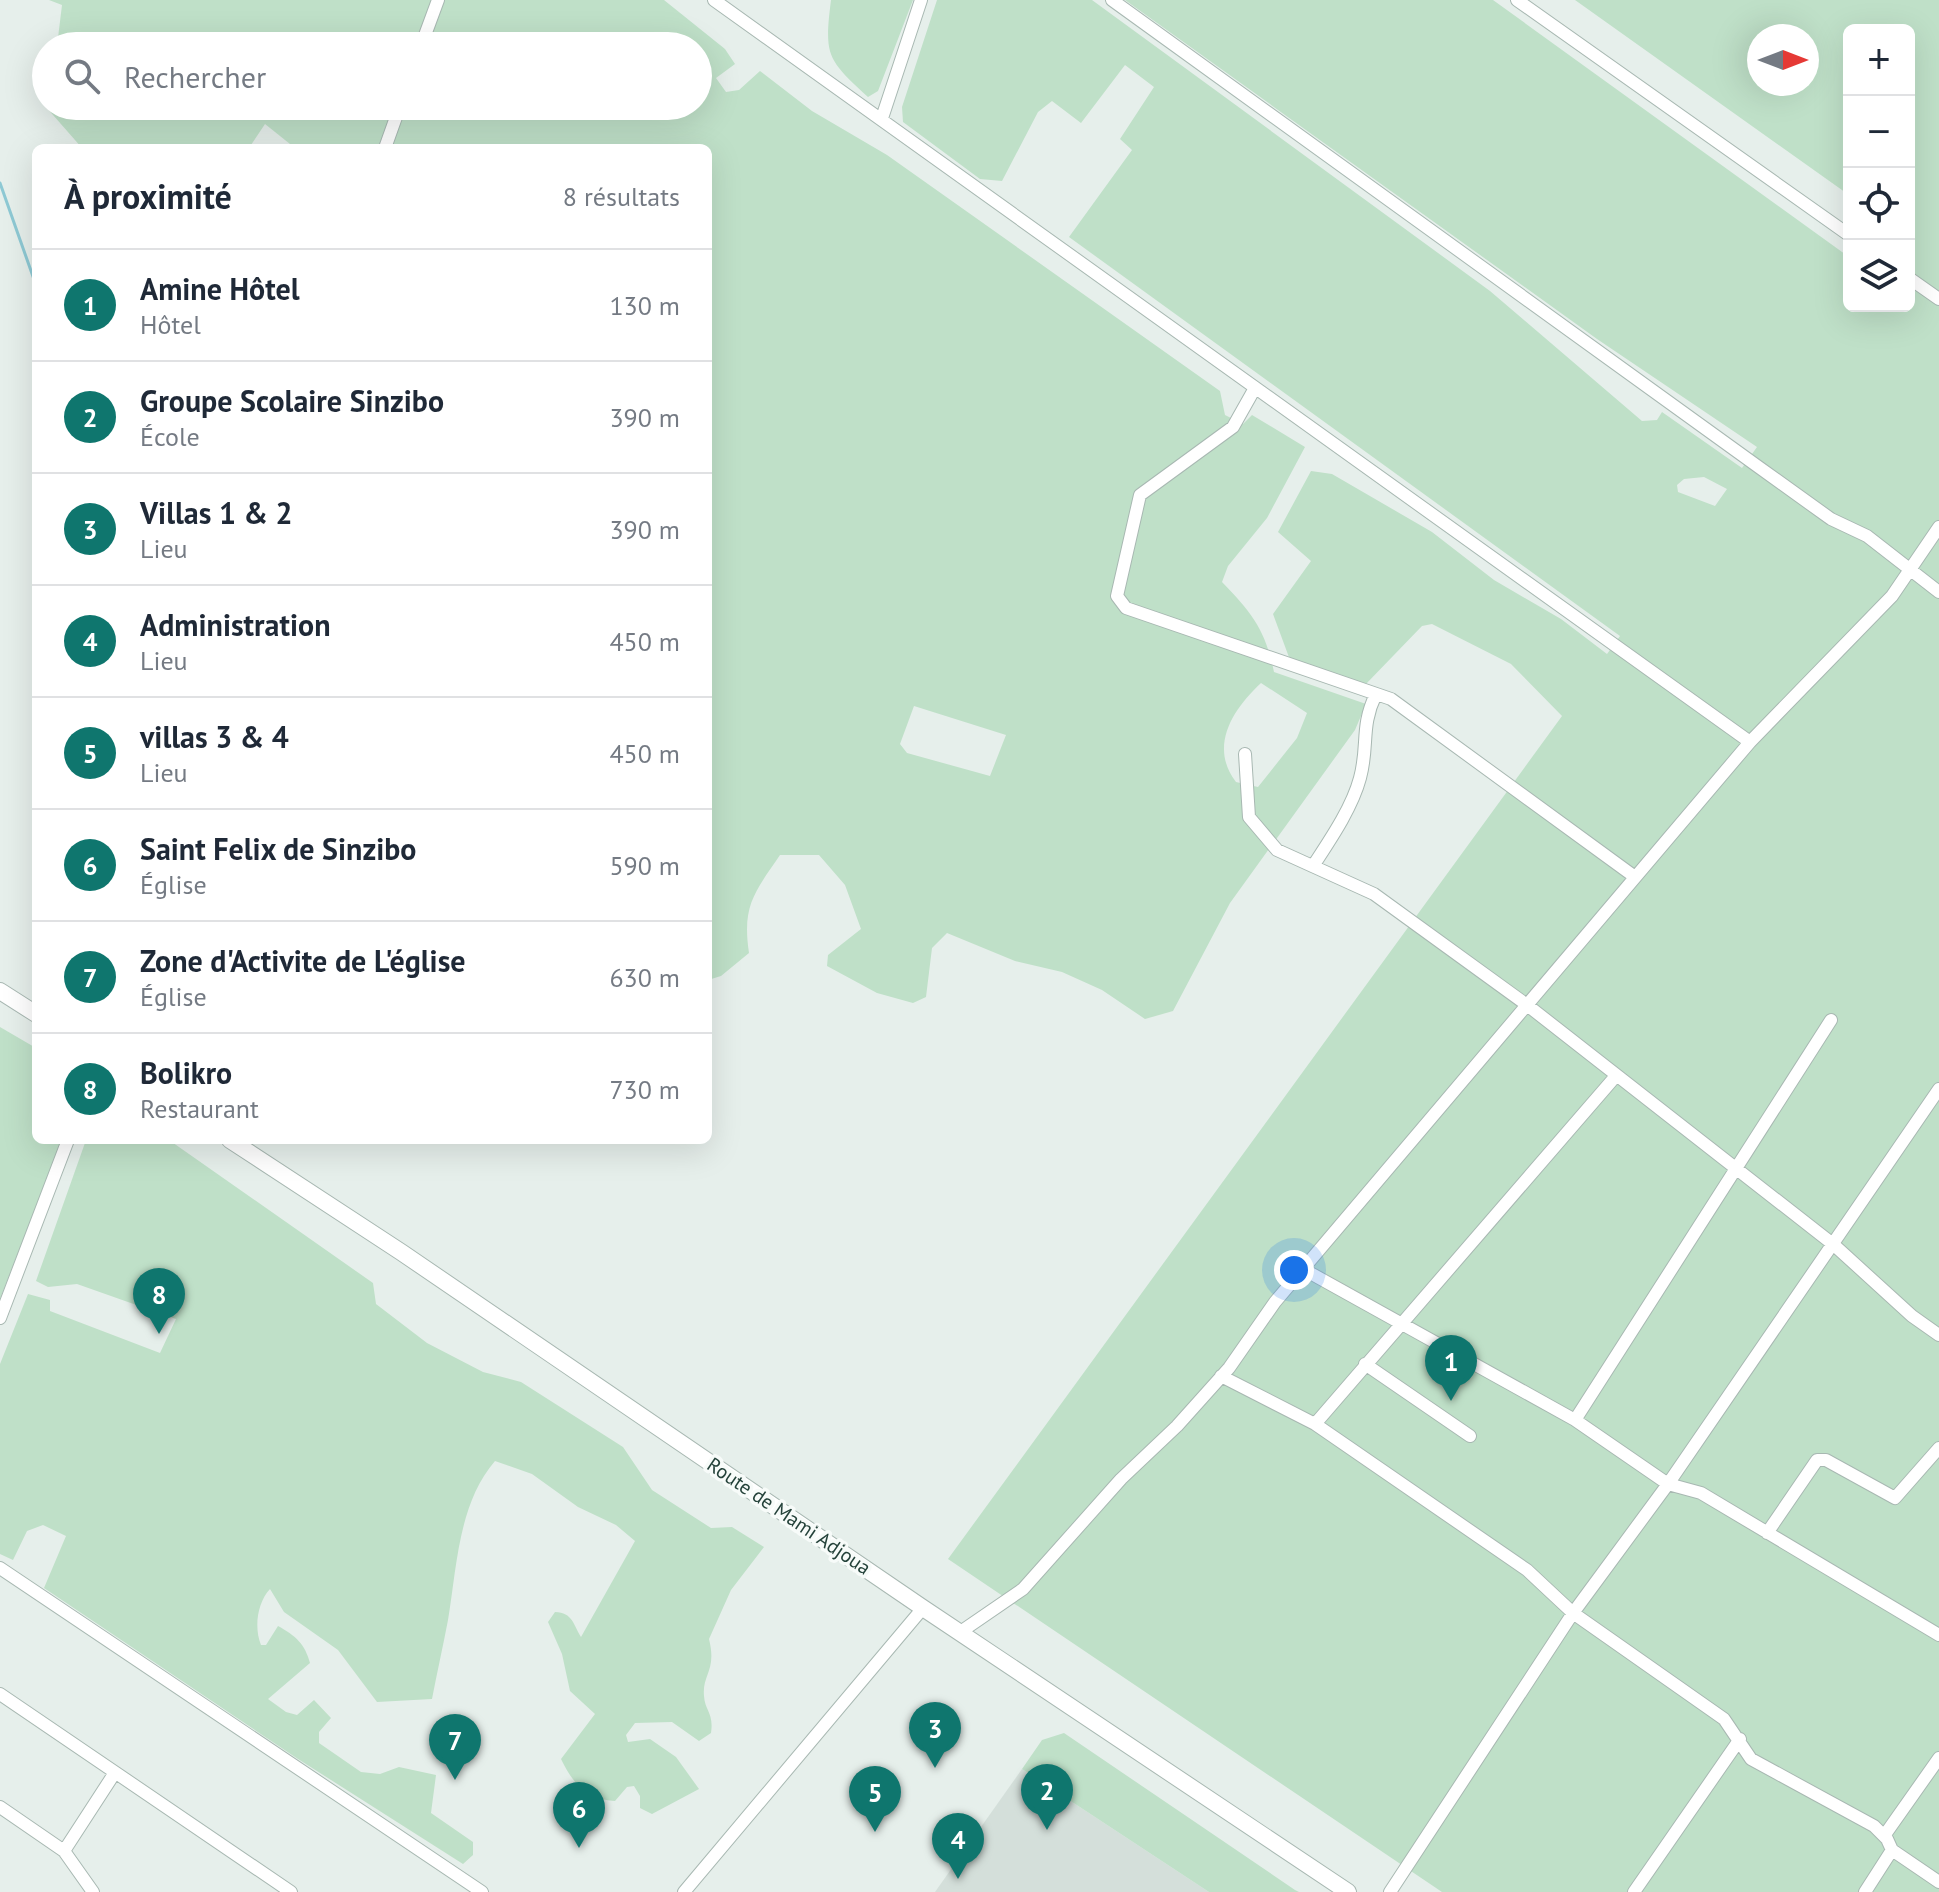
<!DOCTYPE html>
<html lang="fr">
<meta charset="utf-8">
<style>
body{margin:0;font-family:"PT Sans",sans-serif;background:#f2f2f3;color:#1f2937}
.controls{position:absolute;right:24px;top:24px;display:grid;overflow:hidden;border-radius:12px;box-shadow:0 8px 32px #0002}
.controls button{width:72px;height:72px;display:grid;place-items:center;padding:0;border:0;border-bottom:2px solid #e0e1e3;background:#fff;color:#1f2937;font:40px sans-serif}
.compass{position:absolute;left:1747px;top:24px;width:72px;height:72px;border-radius:50%;background:#fff;box-shadow:0 8px 32px #0002;rotate:90deg}
.you{position:absolute;left:1294px;top:1270px;width:28px;height:28px;margin:-20px;border:6px solid #fff;border-radius:50%;background:#1a73e8;box-shadow:0 0 0 12px #1a73e833}
.badge{display:grid;place-items:center;width:52px;height:52px;border-radius:50%;background:#0f766e;color:#fff;font-size:26px;font-weight:700}
.pin{position:absolute;translate:-50% -66px;filter:drop-shadow(0 2px 4px #0008)}
.pin::after{content:'';position:absolute;top:42px;width:28px;height:24px;background:inherit;clip-path:polygon(0 0,100% 0,50% 100%)}
.list{margin:0;padding:0;list-style:none}
h2{display:flex;justify-content:space-between;align-items:center;height:104px;margin:0;padding:0 32px;font-size:34px}
h2 small{font-size:26px;font-weight:400;color:#747a83}
.list li{display:grid;grid-template-columns:52px 1fr auto;gap:24px;align-items:center;box-sizing:border-box;height:112px;padding:0 32px;border-top:2px solid #e0e1e3}
.list b{display:block;font-size:30px;white-space:nowrap}
.list p{margin:0;font-size:26px;white-space:nowrap;color:#747a83}
.list em{font-size:26px;font-style:normal;color:#747a83}
.icon{flex:none;width:44px;height:44px;fill:none;stroke:currentColor;stroke-width:2;stroke-linecap:round;stroke-linejoin:round}
.map{position:relative;flex:none;width:1939px;height:1892px;overflow:hidden}
.search{position:absolute;background:#fff;box-shadow:0 8px 32px #0002;left:32px;top:32px;width:680px;height:88px;display:flex;align-items:center;gap:20px;box-sizing:border-box;padding:0 28px;border-radius:44px;color:#747a83;font-size:30px}
.panel{position:absolute;background:#fff;box-shadow:0 8px 32px #0002;left:32px;top:144px;width:680px;height:1000px;border-radius:12px}
.map>svg:first-child{display:block}
.built{fill:#d4dfda}
.green{fill:#bfe0c8;fill-rule:evenodd}
.lines{fill:none;stroke-linecap:round;stroke-linejoin:round}
.stream{stroke:#8ec9d4;stroke-width:3}
.minor-casing{stroke:#a8b8b2;stroke-width:14}
.tertiary-casing{stroke:#a8b8b2;stroke-width:18}
.minor{stroke:#fff;stroke-width:12}
.tertiary{stroke:#fff;stroke-width:16}
.labels{text-anchor:middle;dominant-baseline:central;stroke-width:7;stroke-linejoin:round;paint-order:stroke}
.street-label{font-size:20px;fill:#24423a;stroke:#f7fbf9}
</style>
<div class="map">
<svg width="1939" height="1892" viewBox="0 0 1939 1892">
<rect width="100%" height="100%" fill="#e6efeb"/>
<!-- built -->
<path class="built" d="M1022,1769L1209,1892H935Z"/>
<!-- green -->
<path class="green" d="M49,0H664L725,49L735,64L716,78L726,92L739,90L760,71L812,111L887,155L1220,391L1225,415L1243,424L1252,415L1305,447L1267,518L1228,566L1222,582C1252,613 1265,629 1274,672L1366,704L1355,730L1230,903L1173,1011L1145,1019L1102,990L1062,972L1015,961L947,933L932,948L926,997L913,1003L877,993L827,966L828,955L861,929L845,885L819,855H780C754,893 742,906 749,953L721,976L708,980V608L712,603L708,588V148H289L290,144L265,124L249,148H82L46,107L698,106V46H57L62,5ZM1261,683L1307,713L1297,738L1258,787L1236,782C1209,747 1232,710 1261,683ZM914,706L1006,735L990,776L907,753L900,744Z
M831,0H913L878,91L868,97C827,59 824,56 831,0Z
M937,0H1092L1490,291L1642,421L1657,420L1662,412L1742,468L1757,447L1597,339L1125,0H1493L1849,257V306H1909V239L1912,235L1909,234V30H1849V195L1575,0H1939V1892H1442L948,1559L1562,716L1511,664L1432,624L1422,626L1365,685L1290,660L1273,614L1311,561L1278,532L1311,471L1332,474L1432,532L1494,580L1561,619L1607,654L1620,636L1069,237L1132,150L1120,139L1154,87L1125,65L1081,123L1052,101L1038,112L1002,181L980,179L903,122L902,107ZM1759,36H1807V84H1759ZM1704,477L1727,489L1715,506L1678,492L1677,485L1684,479Z
M0,1027L36,1048V1140H62L0,1299Z
M86,1140H169L373,1283L376,1304L427,1343L483,1372L521,1382L623,1447L652,1490L711,1528L732,1527L764,1547L731,1590L709,1639C717,1671 702,1674 704,1696C705,1711 714,1713 711,1733L699,1741L672,1722L635,1723L626,1735L628,1742L650,1739L676,1757L699,1789L652,1814L640,1808V1796L634,1786L627,1787L615,1801C586,1799 574,1785 561,1759L595,1714L570,1691L562,1654L548,1622L555,1612C573,1613 573,1624 581,1637L635,1541L616,1525L578,1507L532,1474L495,1461C458,1504 457,1567 448,1620C443,1646 437,1673 432,1699L377,1702L338,1650L284,1612L270,1589C257,1603 254,1628 261,1645H266L278,1626C296,1636 305,1644 310,1663L268,1699L286,1712L297,1715L314,1700L331,1718L319,1732V1743L361,1772L380,1774L399,1767L436,1775L431,1813L473,1842V1855L463,1864L298,1759L44,1588L66,1536L43,1525L27,1531L13,1560L0,1554V1364L28,1294L50,1300V1311L160,1353L176,1319L77,1284L48,1287L36,1281Z
M1064,1733L1295,1890L1299,1892H1209L1022,1769L1042,1740Z"/>
<g class="lines">
<!-- stream -->
<path class="stream" d="M0,183L36,285"/>
<!-- minor casing -->
<g class="minor-casing">
<path id="minor" d="M714,0L1750,742
M1112,0L1760,468L1831,519L1867,536L1939,592
M1517,0L1849,235
M421,46L438,0
M882,118L921,0
M385,148L400,106
M1909,278L1939,299
M1255,388L1233,427L1140,495L1117,596L1126,608L1391,699L1635,877
M1245,754L1249,817L1277,850L1374,894L1527,1005L1834,1245L1912,1316L1939,1335
M1313,866C1330,840 1352,808 1360,778C1369,745 1360,727 1376,694
M1303,1269L1575,1420L1668,1484L1701,1493L1939,1635
M0,1318L68,1140
M1365,1364L1470,1436
M1221,1376L1315,1424L1527,1570L1573,1613L1724,1719L1751,1759L1874,1826L1887,1839L1892,1850L1939,1882
M1575,1420L1831,1020
M1315,1424L1615,1077
M1767,1533L1817,1460H1826L1895,1498L1939,1448
M0,1568L482,1892
M959,1633L1023,1589L1121,1479L1177,1426L1229,1368L1275,1302L1750,742L1892,596L1939,527
M0,1694L291,1892
M0,1807L64,1851L93,1892
M1884,1836L1939,1758
M64,1851L114,1774
M684,1892L923,1608
M1390,1892L1573,1613L1668,1484L1939,1089
M1634,1892L1740,1739
M1865,1892L1892,1850"/>
</g>
<!-- tertiary casing -->
<g class="tertiary-casing">
<path id="tertiary" d="M0,991L36,1014
M230,1140L401,1252L923,1608L1348,1892"/>
</g>
<!-- minor -->
<use href="#minor" class="minor"/>
<!-- tertiary -->
<use href="#tertiary" class="tertiary"/>
</g>
<g class="labels">
<!-- street labels -->
<g class="street-label">
<text transform="translate(789 1516) rotate(34)">Route de Mami Adjoua</text>
</g>
</g>
</svg>
<div class="controls">
<button>+</button>
<button>−</button>
<button><svg class="icon" aria-label="locate" viewBox="0 0 24 24"><circle cx="12" cy="12" r="6"/><path d="M12 2v4M12 18v4M2 12h4M18 12h4"/></svg></button>
<button><svg class="icon" aria-label="layers" viewBox="0 0 24 24"><path d="M12 4l9 5-9 5-9-5zM3 14l9 5 9-5"/></svg></button>
</div>
<svg class="compass" viewBox="-18 -18 36 36"><path d="M0-13l5 13h-10z" fill="#e53935"/><path d="M0 13l5-13h-10z" fill="#747a83"/></svg>
<div class="you"></div>
<div class="pin badge" style="left:1451px;top:1401px">1</div>
<div class="pin badge" style="left:1047px;top:1830px">2</div>
<div class="pin badge" style="left:935px;top:1768px">3</div>
<div class="pin badge" style="left:958px;top:1879px">4</div>
<div class="pin badge" style="left:875px;top:1832px">5</div>
<div class="pin badge" style="left:579px;top:1848px">6</div>
<div class="pin badge" style="left:455px;top:1780px">7</div>
<div class="pin badge" style="left:159px;top:1334px">8</div>
<div class="search"><svg class="icon" aria-label="search" viewBox="0 0 24 24"><circle cx="10" cy="10" r="6"/><path d="M15 15l6 6"/></svg>Rechercher</div>
<section class="panel">
<h2>À proximité<small>8 résultats</small></h2>
<ul class="list">
<li><span class="badge">1</span><div><b>Amine Hôtel</b><p>Hôtel</p></div><em>130 m</em></li>
<li><span class="badge">2</span><div><b>Groupe Scolaire Sinzibo</b><p>École</p></div><em>390 m</em></li>
<li><span class="badge">3</span><div><b>Villas 1 &amp; 2</b><p>Lieu</p></div><em>390 m</em></li>
<li><span class="badge">4</span><div><b>Administration</b><p>Lieu</p></div><em>450 m</em></li>
<li><span class="badge">5</span><div><b>villas 3 &amp; 4</b><p>Lieu</p></div><em>450 m</em></li>
<li><span class="badge">6</span><div><b>Saint Felix de Sinzibo</b><p>Église</p></div><em>590 m</em></li>
<li><span class="badge">7</span><div><b>Zone d'Activite de L'église</b><p>Église</p></div><em>630 m</em></li>
<li><span class="badge">8</span><div><b>Bolikro</b><p>Restaurant</p></div><em>730 m</em></li>
</ul>
</section>
</div>
